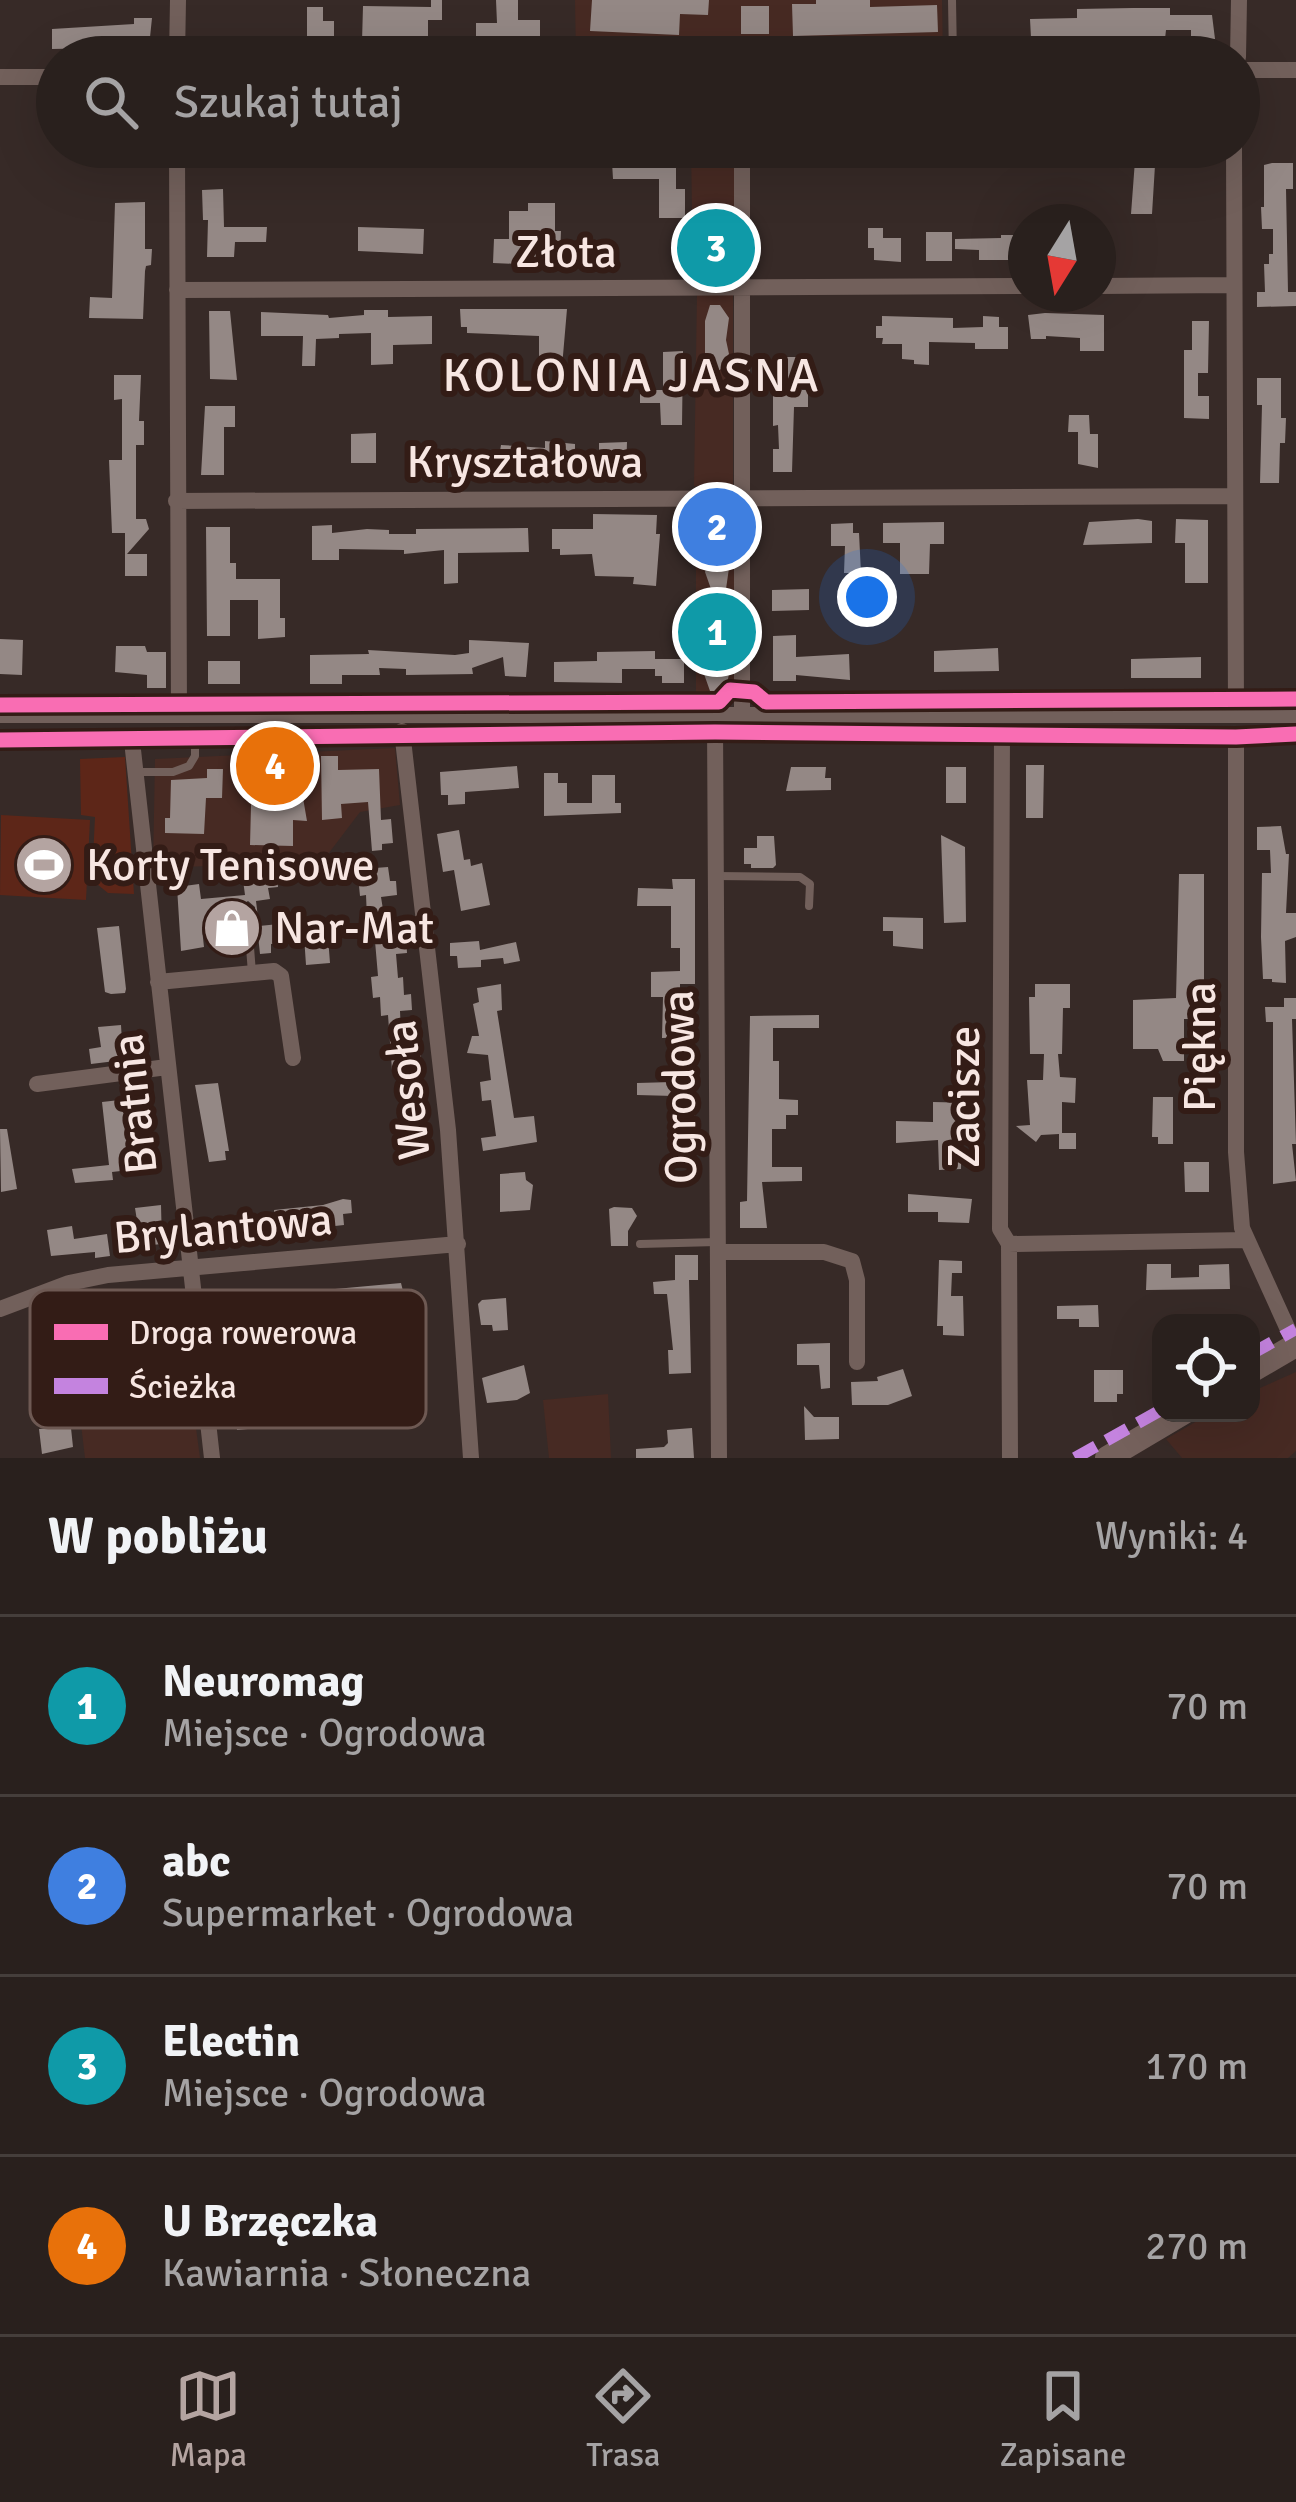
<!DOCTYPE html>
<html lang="pl">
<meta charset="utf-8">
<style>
body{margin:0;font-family:Signika,sans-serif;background:#352d2a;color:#f1f3f6}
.controls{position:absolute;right:36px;bottom:36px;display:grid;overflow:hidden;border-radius:24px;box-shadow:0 12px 48px #0002}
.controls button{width:108px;height:108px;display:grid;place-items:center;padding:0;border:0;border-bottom:3px solid #453e3b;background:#29201d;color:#f1f3f6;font:60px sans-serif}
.compass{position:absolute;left:1008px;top:204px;width:108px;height:108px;border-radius:50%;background:#29201d;box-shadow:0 12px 48px #0002;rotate:191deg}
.you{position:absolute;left:867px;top:597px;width:42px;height:42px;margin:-30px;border:9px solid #fff;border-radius:50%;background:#1a73e8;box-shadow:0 0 0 18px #1a73e833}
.badge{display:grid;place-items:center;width:78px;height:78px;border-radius:50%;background:#b4a4a1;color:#fff;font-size:39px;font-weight:700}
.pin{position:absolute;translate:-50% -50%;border:6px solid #fff;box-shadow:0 3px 12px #0006}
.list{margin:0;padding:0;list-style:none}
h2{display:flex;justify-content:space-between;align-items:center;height:156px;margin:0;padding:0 48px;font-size:51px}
h2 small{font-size:39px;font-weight:400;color:#a5a3a4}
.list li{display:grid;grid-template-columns:78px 1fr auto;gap:36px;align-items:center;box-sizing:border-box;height:180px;padding:0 48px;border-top:3px solid #453e3b}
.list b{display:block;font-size:45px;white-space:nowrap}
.list p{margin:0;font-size:39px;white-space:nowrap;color:#a5a3a4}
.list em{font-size:39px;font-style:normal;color:#a5a3a4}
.icon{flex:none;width:66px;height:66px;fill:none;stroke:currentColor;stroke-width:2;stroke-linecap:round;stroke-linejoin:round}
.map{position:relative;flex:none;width:1296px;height:1458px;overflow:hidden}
.search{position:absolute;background:#29201d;box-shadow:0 12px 48px #0002;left:36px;right:36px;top:36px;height:132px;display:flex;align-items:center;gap:30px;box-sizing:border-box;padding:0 42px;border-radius:66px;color:#a5a3a4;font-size:45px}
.sheet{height:876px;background:#29201d}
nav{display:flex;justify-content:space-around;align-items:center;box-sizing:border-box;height:168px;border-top:3px solid #453e3b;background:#29201d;font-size:33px;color:#a5a3a4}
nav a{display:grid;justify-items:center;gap:6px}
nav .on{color:#b4a4a1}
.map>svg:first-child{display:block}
.built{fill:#472a23}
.green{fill:#5d2618}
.building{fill:#948885}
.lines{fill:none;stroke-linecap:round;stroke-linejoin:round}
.lane{stroke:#72605b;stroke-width:8}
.street{stroke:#72605b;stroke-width:16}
.secondary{stroke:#75615c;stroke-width:24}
.quiet{stroke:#c483df;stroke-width:12;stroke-dasharray:24 12;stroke-linecap:butt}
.cycleway-casing{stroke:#331c16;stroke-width:22}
.cycleway{stroke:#f96db3;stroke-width:15}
.labels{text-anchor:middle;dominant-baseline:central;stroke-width:12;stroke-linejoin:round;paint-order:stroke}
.street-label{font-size:45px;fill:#f7e6e2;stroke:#331c16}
.poi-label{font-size:45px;fill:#f7e6e2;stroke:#331c16;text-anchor:start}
.neighbourhood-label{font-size:48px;letter-spacing:3px;fill:#f7e6e2;stroke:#331c16}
.key{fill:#331c16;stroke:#6e5953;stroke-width:3}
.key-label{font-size:33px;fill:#f7e6e2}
</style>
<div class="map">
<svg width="1296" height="1458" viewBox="0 0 1296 1458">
<rect width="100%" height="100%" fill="#372a27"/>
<!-- built -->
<path class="built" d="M575,0H942L943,57H576Z
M691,147H737L735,276L693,275Z
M697,294H733V487L694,486Z
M733,505L737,684H730L718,699H696V506Z
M395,748L400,805L360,812L322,862L153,868L155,759Z
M1296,1372V1451L1288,1458H1182L1166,1439L1211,1413H1251V1392Z
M608,1394L611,1458H549L543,1400Z
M194,1413L200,1458H85L81,1424Z"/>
<!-- green -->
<path class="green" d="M125,757L134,894L108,893L92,880L95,817L81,815L80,759Z
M1,815L90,820L86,900L0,895Z"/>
<!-- building -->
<path class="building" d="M431,0H442V20H428V42H362L363,6L431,7Z
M496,0H518V20H540V40L476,41V23H497Z
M592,0H709L708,15L680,14L679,35L590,31Z
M816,0H870V7L937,5L938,32L793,36L792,4H816Z
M741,6H769V34H741Z
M307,7H323V21H334V42H307Z
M1133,8H1170V15H1212L1215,39H1191V30H1166L1165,39L1031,38L1030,19L1077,18V9Z
M134,18H152L149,47L52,49V29L134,24Z
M352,147H410L409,160L368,158V163L352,162Z
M660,147H684L685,164H676V189H685V218H659V179H613L612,162H660Z
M1136,147L1156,149L1152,214H1131Z
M1272,163H1293V189H1286L1288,292H1296V306L1257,307V292H1265L1264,264H1269V254H1273V229H1262L1261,207H1264V165Z
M223,189L224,227H267L266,242H235L234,257H207L208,220H203L202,190Z
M145,202V249H152L151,265L146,266L145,271L143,319L89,318L90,297L112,298L115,203Z
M528,203H555V231H561L560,257H520V264L493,263L494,239H509V211H528Z
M358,227L424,229L423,254L358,251Z
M868,228H883V238H901V262L874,260V248H868Z
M926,232H952V261H926Z
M1001,235H1026V249H1011V260H979V250L955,249V239L1001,238Z
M710,305H720L729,318L726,340L729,354L720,370H711L705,353V321Z
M460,309H567L562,367H539V336L467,333V327H461Z
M364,310H388V317L432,316V344L393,345V364L371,365V333L339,334V338L316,339L315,366H302L303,336H261V312L328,315L329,318L364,315Z
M209,311H230L237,380L210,379Z
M1045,313L1104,315V351H1080V338L1046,336V339H1031L1028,315Z
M882,316L953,318V328L983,327V316L999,317V327H1008V349H975V343L929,342V365L914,364V360L902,359V344H882L883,338H876V326H882Z
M1192,321H1209L1208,373H1198V396H1209V419L1184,418V350H1192Z
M683,351L682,425H661L660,403H640V390H663V352Z
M773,357H804L802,390H808V407H794L792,472H773V449H779L778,425L773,426Z
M114,375H141L139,421H144V445H136V519H146L149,529L127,554H147V576H125V533H112L109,460H122V399L114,400Z
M1257,378H1281V418H1286L1285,443H1280L1279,483H1260L1262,405H1257Z
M205,406H235V427H224V475H201Z
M1069,415H1089L1090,434H1098V468L1078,464V432H1068Z
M376,433V463H351V434Z
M545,441L575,444V467L529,468V477H508V469H497L501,445L545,448Z
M627,442L626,472H599V443Z
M707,513H720L729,529L721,564H728L729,568L726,589H711L705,572L713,545H702Z
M593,514L657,515L656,534H660L656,586L633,584L634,577L595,576L592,554L560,555V549H552V529H593Z
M1138,519L1152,521V543L1083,545L1089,522Z
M1176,519L1208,520V583H1185V543H1175Z
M944,522V544H930L929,574H900V543H883V523Z
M853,523V533H859L861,573H844L845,546H831V524Z
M332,525V533L367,529L389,530V534H416V529L528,528L529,552L458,553V583L444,584V550L404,554V550L339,549V560H312V526Z
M206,527H230V563H236V579H280V618H285V637L258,639V600H230V636H207Z
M809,589V610L772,611V590Z
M796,635V657L849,654L850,680L796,675V681H773V636Z
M0,639L23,640L22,675L0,674Z
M469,640L529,643L526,677L505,676L503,657L472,668L473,674L406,675V669L379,668L380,675H342V684H310V655L369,654L368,650L455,655L469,653Z
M719,640L729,674L727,684L718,691H710L704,674Z
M116,646H145L147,652H166V688H147V675L115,672Z
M998,648L999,671L934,672V651Z
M655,651V659H684V683H662V676H655V669H622V683L554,682V662L597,661V652Z
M1201,657V678H1131V659Z
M208,661H240V684H208Z
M321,756H338V770L379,769L381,820L391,819L393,843L382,844V850L372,851L368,802L341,804L342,818L322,820Z
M1026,765H1044L1043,818H1026Z
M517,766L519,788L465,792V804L448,805V795H441L440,772Z
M252,767L298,769L307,821L293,820V846L250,845Z
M791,767H826L825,778H831V790L786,791Z
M946,767H966V803H946Z
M207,769H223L222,798H206L204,834L165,833V818H170L171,780L207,778Z
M544,773H558V783H567V803H592V775H615V803H621V813L544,816Z
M1281,826L1286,854H1289L1286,913H1296V937L1285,941L1286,983L1272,982V979H1263L1261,937L1262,873H1271L1270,850H1257V827Z
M459,830L464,860L470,859L471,866L482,863L490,905L461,911L454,870L443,872L437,834Z
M941,835L965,847L966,922L944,923Z
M757,836H774L776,865L773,868H751V864H744V848H757Z
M375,865V868L388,867L390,881H396L397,895L381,897L385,922L405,919L407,953L396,954L398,978L403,977L404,995L411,994L412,1010L400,1011L401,1033L419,1032L426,1128L403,1129L399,1070H392L388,1015L381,1016L380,997L373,998L371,977L378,976L375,941L368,942L366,895L360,896L357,866Z
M276,868L278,887L268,888L270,899L256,901L259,926L279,924L280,943L271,944V953L260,954L255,907L248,901L239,907L240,929H202L204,947L181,951L177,887L199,884L201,899L245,895L243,880L250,879L249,872Z
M1179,874H1204V1019H1184V1061H1163L1158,1049H1133V1000L1176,998Z
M672,879H695V984H680V1016L691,1017V1037L662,1038L663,997H651V972L680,971V948H671V906H637L638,888L673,889Z
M883,917L923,918V949L893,946V931H883Z
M327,924L330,963L306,965L304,936L310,935L309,926Z
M119,926L126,989L125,993L111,994L105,992L97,928Z
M479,941L480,950L516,942L520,961L504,964L503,958L481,960V967L458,968L457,956H450V943Z
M501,984L502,1010L497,1011L514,1118L534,1116L537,1142L483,1151L481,1138L496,1136L491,1100L482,1101L480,1082L491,1080L488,1055L467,1053L472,1036H479L473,1004L479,1002L477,988Z
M1035,984H1070V1008H1063L1062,1054H1058L1060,1077L1076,1078L1075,1103L1062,1102V1133H1076V1149H1059V1134L1041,1135L1036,1142L1016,1126L1030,1125L1027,1080H1043L1044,1054H1030L1029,997H1035Z
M1284,998H1296V1019H1292L1296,1144H1292L1296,1181L1273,1184V1022H1266L1265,1007H1284Z
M819,1015V1028H773V1061H779V1099L798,1100V1115H786V1129H772V1167H802V1181L762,1182L767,1228H740V1202L747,1201L750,1016Z
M121,1025L122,1042L139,1040L140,1058L91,1064L89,1049L101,1047L98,1027Z
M696,1061L694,1139H674V1096L637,1095V1083L673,1082L672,1062Z
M218,1083L229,1151H225L226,1160L209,1162L195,1085Z
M146,1097L156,1167L112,1172L113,1180L75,1183L72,1169L109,1165L102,1102Z
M1153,1097H1173V1144H1158V1137H1152Z
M933,1102L976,1103V1116L962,1115L961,1169L939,1170L938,1140L896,1143V1121L933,1122Z
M0,1129H7L17,1189L1,1192Z
M1184,1162H1209V1192H1185Z
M525,1172L526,1180L533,1185L530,1210L500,1212V1174Z
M908,1194L972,1199L969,1223L938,1222V1212H908Z
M343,1199L351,1200L352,1213L343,1214L344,1225L280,1232L275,1222L274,1210L323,1205Z
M161,1205L162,1244L141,1246L135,1208Z
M614,1207L632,1208L637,1216L628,1231V1246H611L609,1209Z
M72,1226L74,1239L107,1234L110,1256L95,1258V1252L51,1256L47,1230Z
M675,1255H698V1280H689L691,1373L669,1374L668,1350H673L667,1294H654L653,1282L675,1280Z
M939,1260L962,1261V1273H952L951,1296H963L964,1336L943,1335V1326H937Z
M1147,1264H1171V1278L1199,1277V1265L1229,1264L1230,1289L1146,1290Z
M401,1283L407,1307L345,1315L328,1316L327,1311L283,1315L280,1294Z
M506,1298L508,1330L493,1331L492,1325H481L478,1304L482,1300Z
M1098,1305L1099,1327H1079V1319H1057V1306Z
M830,1343V1388L821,1389L819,1365H797V1344Z
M524,1365L530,1393L517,1400L487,1403L482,1378Z
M256,1366L259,1428L237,1430L231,1368Z
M903,1369L912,1396L888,1405H852L851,1382L878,1381L877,1377Z
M1094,1370H1123V1394H1117V1402H1094Z
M804,1406L814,1417H839V1439L805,1440Z
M61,1427L71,1428L73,1447L42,1454L39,1429Z
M692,1428L694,1458H636V1449L664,1447L668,1443L667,1430Z"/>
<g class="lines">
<!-- lane -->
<path class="lane" d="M952,0L953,57
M136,772H173L189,766L195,756V741
M716,876L800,877L810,884L809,906
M247,909L252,973
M640,1244L717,1242"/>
<!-- street -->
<path class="street" d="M177,57L178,0
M1238,57L1239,0
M1239,70H1296
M0,77H57
M177,147L179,715
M742,147V722
M1234,147L1236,712
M1098,286L1232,285
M177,290L1026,286
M176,501L1234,496
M0,715H1296
M715,723L719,1458
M402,731L448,1130L471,1458
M1002,734L1000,1229L1009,1244L1010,1458
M1236,737V1152L1242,1228L1295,1345
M0,740L715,732L1236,737L1296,734
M132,741L212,1458
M158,982L274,971L281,976L293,1058
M37,1084L167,1067
M1009,1244L1246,1240
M718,1252H824L852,1261L857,1280V1362
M0,1309L69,1283L108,1275L458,1244"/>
<!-- secondary -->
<path class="secondary" d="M1251,1371L1296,1345
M1107,1458L1183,1413"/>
<!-- quiet -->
<path class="quiet" d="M1251,1354L1296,1329
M1075,1458L1161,1410"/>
<!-- cycleway casing -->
<g class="cycleway-casing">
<path id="cycleway" d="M0,705L719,702L730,690L754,692L766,702L1296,699
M0,740L715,732L1236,737L1296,734"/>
</g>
<!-- cycleway -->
<use href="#cycleway" class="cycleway"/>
</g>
<!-- icons -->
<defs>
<g id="stadium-disc" transform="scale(3)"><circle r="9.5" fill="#b4a4a1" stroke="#331c16"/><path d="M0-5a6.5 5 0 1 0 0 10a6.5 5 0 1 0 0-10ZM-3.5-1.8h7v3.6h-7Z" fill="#fff"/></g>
<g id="shop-disc" transform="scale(3)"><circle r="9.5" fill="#b4a4a1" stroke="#331c16"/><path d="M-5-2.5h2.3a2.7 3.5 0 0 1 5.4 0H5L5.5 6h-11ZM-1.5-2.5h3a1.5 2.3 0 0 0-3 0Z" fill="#fff"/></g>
</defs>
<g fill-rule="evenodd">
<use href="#stadium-disc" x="44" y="865"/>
<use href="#shop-disc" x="232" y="928"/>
</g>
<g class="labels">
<!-- street labels -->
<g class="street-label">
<text x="566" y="252">Złota</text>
<text x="525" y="462">Kryształowa</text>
<text transform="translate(1200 1047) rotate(-90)">Piękna</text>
<text transform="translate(680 1087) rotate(-91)">Ogrodowa</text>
<text transform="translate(408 1090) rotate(-96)">Wesoła</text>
<text transform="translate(964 1097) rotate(-90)">Zacisze</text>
<text transform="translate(135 1104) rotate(-96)">Bratnia</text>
<text transform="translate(223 1229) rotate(-5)">Brylantowa</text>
</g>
<!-- poi labels -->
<g class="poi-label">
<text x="86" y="865">Korty Tenisowe</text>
<text x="274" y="928">Nar-Mat</text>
</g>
<!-- neighbourhood labels -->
<g class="neighbourhood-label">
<text x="632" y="375">KOLONIA JASNA</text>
</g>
</g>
<!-- legend -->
<rect x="30" y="1290" width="396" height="138" rx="18" class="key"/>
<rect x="54" y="1324" width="54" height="16" fill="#f96db3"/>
<rect x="54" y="1378" width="54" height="16" fill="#c483df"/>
<g class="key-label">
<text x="129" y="1344">Droga rowerowa</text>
<text x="129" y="1398">Ścieżka</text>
</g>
</svg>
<div class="controls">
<button><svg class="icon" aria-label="locate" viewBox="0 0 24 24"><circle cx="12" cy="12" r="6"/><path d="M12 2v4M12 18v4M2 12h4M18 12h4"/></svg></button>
</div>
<svg class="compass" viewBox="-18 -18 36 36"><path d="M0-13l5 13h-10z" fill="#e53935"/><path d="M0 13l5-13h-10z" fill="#a5a3a4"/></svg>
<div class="you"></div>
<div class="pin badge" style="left:717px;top:632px;background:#0f9aa8">1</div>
<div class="pin badge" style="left:717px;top:527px;background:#3f7fe0">2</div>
<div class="pin badge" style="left:716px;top:248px;background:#0f9aa8">3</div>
<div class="pin badge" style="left:275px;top:766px;background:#e8710a">4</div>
<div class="search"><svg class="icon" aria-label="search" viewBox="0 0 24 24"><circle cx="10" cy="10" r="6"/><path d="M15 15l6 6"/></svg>Szukaj tutaj</div>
</div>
<section class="sheet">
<h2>W pobliżu<small>Wyniki: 4</small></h2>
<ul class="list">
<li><span class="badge" style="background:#0f9aa8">1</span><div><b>Neuromag</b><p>Miejsce · Ogrodowa</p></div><em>70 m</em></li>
<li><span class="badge" style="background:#3f7fe0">2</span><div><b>abc</b><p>Supermarket · Ogrodowa</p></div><em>70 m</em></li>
<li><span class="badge" style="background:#0f9aa8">3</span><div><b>Electin</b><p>Miejsce · Ogrodowa</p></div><em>170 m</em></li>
<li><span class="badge" style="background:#e8710a">4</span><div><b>U Brzęczka</b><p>Kawiarnia · Słoneczna</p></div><em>270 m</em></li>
</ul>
</section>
<nav>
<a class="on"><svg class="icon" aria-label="map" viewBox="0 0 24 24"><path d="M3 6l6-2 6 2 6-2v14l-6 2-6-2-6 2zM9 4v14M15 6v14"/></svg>Mapa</a>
<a><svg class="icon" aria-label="directions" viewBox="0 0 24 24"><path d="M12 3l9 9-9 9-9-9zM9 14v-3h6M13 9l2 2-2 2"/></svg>Trasa</a>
<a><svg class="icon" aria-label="saved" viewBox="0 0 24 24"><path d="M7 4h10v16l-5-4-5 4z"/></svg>Zapisane</a>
</nav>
